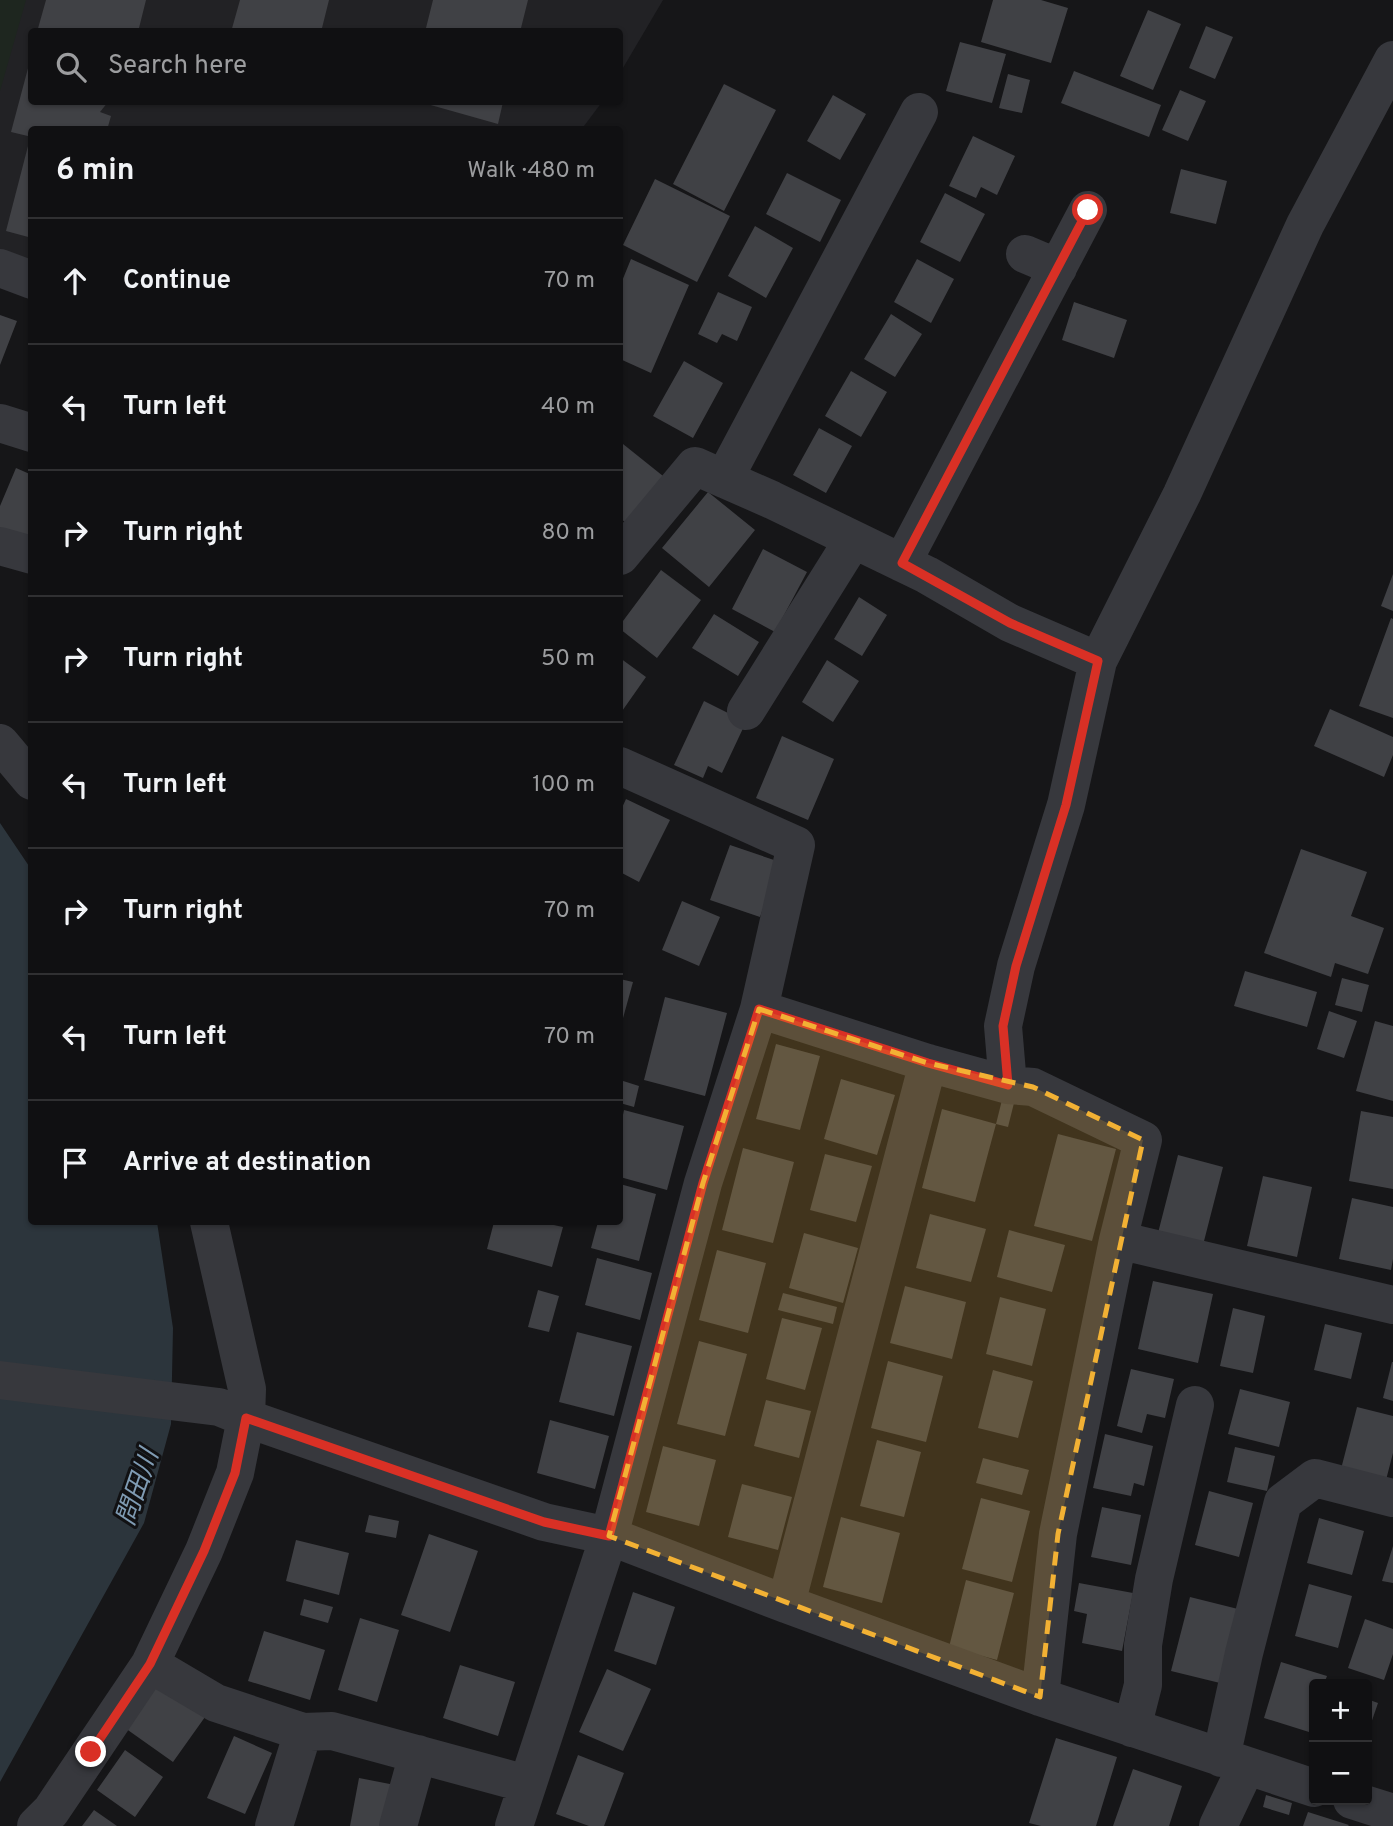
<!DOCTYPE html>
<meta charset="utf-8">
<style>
body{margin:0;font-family:Overpass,"Noto Sans JP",sans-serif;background:#1e1e20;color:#f1f3f6}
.controls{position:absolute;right:21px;bottom:21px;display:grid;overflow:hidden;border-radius:7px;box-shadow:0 2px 5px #0004}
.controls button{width:63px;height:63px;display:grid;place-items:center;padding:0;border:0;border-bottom:2px solid #303032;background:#101012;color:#f1f3f6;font:35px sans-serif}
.stop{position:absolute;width:21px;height:21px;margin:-16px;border:5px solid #d93025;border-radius:50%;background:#fff}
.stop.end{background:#d93025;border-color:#fff;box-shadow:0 2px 7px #0008}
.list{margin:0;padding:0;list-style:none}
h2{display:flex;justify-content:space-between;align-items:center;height:91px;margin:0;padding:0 28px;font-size:30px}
h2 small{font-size:23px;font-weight:400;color:#9c9d9f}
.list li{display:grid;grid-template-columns:46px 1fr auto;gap:21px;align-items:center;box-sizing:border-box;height:126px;padding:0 28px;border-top:2px solid #303032}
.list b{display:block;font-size:26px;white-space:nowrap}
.list em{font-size:23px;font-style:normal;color:#9c9d9f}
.icon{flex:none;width:38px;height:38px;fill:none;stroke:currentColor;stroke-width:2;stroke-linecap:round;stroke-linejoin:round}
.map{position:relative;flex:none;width:1393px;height:1826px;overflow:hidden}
.search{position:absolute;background:#101012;box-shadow:0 2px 5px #0004;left:28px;top:28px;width:595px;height:77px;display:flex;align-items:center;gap:18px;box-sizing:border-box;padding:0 24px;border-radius:7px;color:#9c9d9f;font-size:26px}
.panel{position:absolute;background:#101012;box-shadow:0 2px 5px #0004;left:28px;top:126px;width:595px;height:1099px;border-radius:7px}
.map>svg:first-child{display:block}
.built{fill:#222225}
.green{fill:#1e261f}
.water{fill:#2c353c}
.building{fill:#404145}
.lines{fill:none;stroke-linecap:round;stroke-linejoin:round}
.minor{stroke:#37383d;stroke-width:38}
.route{stroke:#d93025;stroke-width:9}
.marked{fill:#f2b134;fill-opacity:0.2;stroke:#f2b134;stroke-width:5;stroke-dasharray:14 9;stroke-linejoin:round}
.labels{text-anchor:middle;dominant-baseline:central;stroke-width:6;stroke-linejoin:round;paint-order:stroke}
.water-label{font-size:26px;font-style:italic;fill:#7f9bb3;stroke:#111113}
</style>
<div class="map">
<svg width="1393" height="1826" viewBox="0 0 1393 1826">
<rect width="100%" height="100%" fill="#161618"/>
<!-- built -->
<path class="built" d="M0,0H663L620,73V32H32V102H602L581,130H32L31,271L0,258Z"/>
<!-- green -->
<path class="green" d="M0,0H26L0,91Z"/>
<!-- water -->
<path class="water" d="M0,823L31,869L32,1222H157L173,1328L171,1424L144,1523L0,1782Z"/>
<!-- building -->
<path class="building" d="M46,0H146L138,32H37Z
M240,0H329L321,32H231Z
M433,0H528L520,32H425Z
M993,0H1041L1068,8L1051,63L981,42Z
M1148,10L1181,24L1153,90L1120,76Z
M1206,26L1233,37L1215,79L1189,68Z
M960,42L1006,54L992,103L946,91Z
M31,57L32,102H108L100,112L111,116L107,130H32V137L11,132Z
M1074,71L1161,105L1149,137L1061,103Z
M1008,74L1030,80L1022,113L999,108Z
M724,84L776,110L724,211L673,184Z
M1180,90L1206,101L1188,141L1162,130Z
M833,95L866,114L840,160L807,141Z
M420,102H503L498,124Z
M973,136L1015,156L997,195L981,187L976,198L949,186Z
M28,146L32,147V238L6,231Z
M1181,169L1227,181L1216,224L1170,213Z
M787,173L841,200L820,242L766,214Z
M655,179L730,216L697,282L623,245Z
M945,193L985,214L960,262L920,242Z
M755,226L793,248L766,298L728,276Z
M631,259L689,285L651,373L620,359V286Z
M917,259L954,279L931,323L894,302Z
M718,292L752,307L737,341L722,334L717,343L698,334Z
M1074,302L1127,320L1114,358L1062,340Z
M891,314L922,334L895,377L864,359Z
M0,315L17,321L0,365Z
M684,361L723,383L693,438L653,416Z
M851,371L887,392L861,437L825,416Z
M819,428L852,446L826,493L793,475Z
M623,444L663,476L626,523L620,518V448Z
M16,468L32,475V530L27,540L0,529V506Z
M708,492L755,530L709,587L662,548Z
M763,549L807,572L775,632L732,609Z
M661,570L701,600L657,658L620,629V625Z
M1393,574V611L1381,606Z
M859,597L887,615L862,656L834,639Z
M714,614L759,642L738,676L692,648Z
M1391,618L1393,619V718L1359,706Z
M620,658L646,677L620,714Z
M827,660L859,681L833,722L802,702Z
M704,701L746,722L722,773L708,766L703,778L674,765Z
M1330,709L1393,737V755L1384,777L1314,746Z
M782,736L834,759L808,820L756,798Z
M626,799L670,820L639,882L620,872V812Z
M730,845L780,862L760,917L710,900Z
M1301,849L1367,872L1351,916L1384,928L1368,974L1335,963L1331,977L1264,953Z
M682,901L720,917L699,966L662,950Z
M1245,971L1317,992L1307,1027L1234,1006Z
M1342,978L1369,985L1362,1012L1335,1005Z
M620,979L633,982L620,1029Z
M665,997L727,1013L705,1096L644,1080Z
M1329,1011L1357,1021L1344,1058L1317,1049Z
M1375,1021L1393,1026V1101L1356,1091Z
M776,1044L820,1056L800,1130L756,1119Z
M841,1079L895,1095L877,1155L824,1139Z
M620,1080L639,1086L634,1107L620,1103Z
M1002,1100L1014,1103L1008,1127L996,1124L975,1202L922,1188L942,1109L996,1124Z
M624,1110L684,1126L667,1190L620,1177V1129Z
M1361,1111L1393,1117V1189L1349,1181Z
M1058,1134L1116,1149L1092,1241L1034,1226Z
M743,1148L794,1162L773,1243L722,1230Z
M825,1154L872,1166L856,1222L810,1210Z
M1178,1155L1223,1167L1203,1245L1158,1233Z
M1263,1176L1312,1187L1297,1257L1247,1246Z
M620,1184L656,1194L639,1261L591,1248L598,1222H620Z
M1352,1198L1393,1207V1259L1391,1270L1339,1259Z
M930,1214L986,1229L971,1282L916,1268Z
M494,1222H540L563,1227L552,1267L487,1249Z
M1009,1230L1065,1245L1052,1292L997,1277Z
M804,1233L858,1248L843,1303L789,1288Z
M717,1250L766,1263L748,1333L699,1320Z
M597,1258L652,1273L640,1320L585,1305Z
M1153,1281L1213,1294L1198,1363L1138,1349Z
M905,1286L966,1302L952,1359L890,1343Z
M538,1290L559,1296L549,1332L528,1327Z
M783,1293L837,1307L833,1324L778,1310Z
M1000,1297L1046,1309L1032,1366L986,1354Z
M1233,1308L1265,1316L1253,1373L1220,1366Z
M782,1318L822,1328L805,1390L766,1379Z
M1325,1324L1362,1333L1351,1379L1314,1370Z
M577,1332L632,1346L614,1416L559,1402Z
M699,1341L747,1354L725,1436L677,1424Z
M888,1361L943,1376L926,1442L871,1428Z
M1392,1362H1393V1401L1383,1398Z
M1131,1369L1174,1379L1165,1418L1147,1414L1142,1433L1117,1426Z
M993,1370L1033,1381L1018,1438L978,1428Z
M1240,1389L1290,1402L1279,1447L1228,1434Z
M766,1400L811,1411L799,1458L754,1446Z
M1357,1407L1393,1416V1453L1386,1480L1341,1469Z
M550,1420L609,1436L595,1489L537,1473Z
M1105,1434L1153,1446L1144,1486L1134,1483L1131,1496L1093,1488Z
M877,1440L921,1452L904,1517L860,1506Z
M663,1446L716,1460L699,1526L646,1512Z
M1235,1447L1275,1456L1267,1491L1227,1482Z
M983,1458L1029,1470L1022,1495L976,1483Z
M742,1484L792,1497L778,1550L728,1537Z
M1209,1491L1253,1503L1239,1557L1195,1545Z
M981,1498L1030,1511L1012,1582L962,1569Z
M1102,1507L1141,1515L1131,1565L1091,1557Z
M369,1515L399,1521L396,1538L365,1532Z
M841,1517L900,1533L882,1603L823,1587Z
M1319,1518L1364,1531L1352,1575L1307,1563Z
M429,1534L478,1551L450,1632L401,1615Z
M296,1540L349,1553L339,1595L286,1581Z
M1393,1546V1583L1382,1581Z
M966,1580L1014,1593L997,1660L949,1647Z
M1079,1583L1133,1593L1122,1651L1082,1643L1087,1614L1074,1611Z
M1309,1584L1352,1596L1338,1648L1295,1636Z
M633,1592L675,1607L656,1665L614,1651Z
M1190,1597L1238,1609L1220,1683L1171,1671Z
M304,1599L333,1607L328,1623L300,1615Z
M360,1618L399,1630L377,1702L338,1690Z
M1365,1619L1393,1629V1654L1384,1680L1348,1668Z
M264,1631L325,1650L310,1700L248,1681Z
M1281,1662L1327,1676L1324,1684H1314V1716L1309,1732L1264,1718Z
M460,1665L515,1682L498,1736L443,1718Z
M607,1669L651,1689L623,1751L579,1732Z
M157,1682L205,1717L173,1762L125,1728Z
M1367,1699L1378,1703L1367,1735Z
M234,1736L272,1753L245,1814L207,1798Z
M1056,1738L1117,1757L1096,1826H1041L1029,1823Z
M125,1750L163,1777L135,1817L97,1790Z
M578,1755L624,1773L604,1826H589L556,1814Z
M1133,1769L1182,1786L1169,1826H1113Z
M359,1778L395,1785L387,1826H350Z
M1266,1795L1292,1803L1289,1815L1263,1807Z
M94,1810L117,1826H82Z
M1308,1812L1349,1825L1348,1826H1303Z"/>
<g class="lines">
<!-- minor -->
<path class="minor" d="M1025,254L1058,268
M0,268L32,280
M0,423L32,433
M724,479L919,112
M0,546L32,555
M620,556L695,466L772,500L927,575L1010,623L1098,661
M902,563L1088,210
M746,711L853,540
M0,743L32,781
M759,1009L928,1063L1008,1085
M1118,1240L1393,1305
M0,1380L219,1407L246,1418L544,1522L609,1536L786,1604L1040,1697L1314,1788
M786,1604L928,1063
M150,1664L216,1703L303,1732L332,1731L527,1784
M1040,1697L1058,1534L1118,1240L1143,1140L1033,1087L1008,1085L1003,1026L1016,966L1066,805L1098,661L1182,494L1305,225L1393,60
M1132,1728L1143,1685V1645L1154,1579L1195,1405
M1221,1758L1244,1653L1283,1502L1315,1478L1393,1498
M1352,1800L1393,1813
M36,1826L51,1811L150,1664L204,1551L235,1473L246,1418L247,1389L209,1222
M274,1826L303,1732
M398,1826L418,1754
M514,1826L609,1536L703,1183L759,1009L796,845L620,766
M1218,1826L1246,1767"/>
</g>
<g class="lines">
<!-- route -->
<path class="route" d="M91,1752L150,1664L204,1551L235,1473L246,1418L544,1522L609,1536L703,1183L759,1009L928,1063L1008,1085L1003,1026L1016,966L1066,805L1098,661L1010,623L902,563L1088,210"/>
</g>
<!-- marked area -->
<path class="marked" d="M759,1009L928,1063L1033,1087L1143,1140L1058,1534L1040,1697L609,1536L703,1183Z"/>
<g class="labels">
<!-- water labels -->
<g class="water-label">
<text transform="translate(139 1488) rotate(-71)">問田川</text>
</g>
</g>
</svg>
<div class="controls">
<button>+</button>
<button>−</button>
</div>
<div class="stop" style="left:1088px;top:210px"></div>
<div class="stop end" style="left:91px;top:1752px"></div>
<div class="search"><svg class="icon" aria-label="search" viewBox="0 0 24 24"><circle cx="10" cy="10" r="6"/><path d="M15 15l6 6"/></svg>Search here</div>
<section class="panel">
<h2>6 min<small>Walk · 480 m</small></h2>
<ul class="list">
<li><svg class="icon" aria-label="ahead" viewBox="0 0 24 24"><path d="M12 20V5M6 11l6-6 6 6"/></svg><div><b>Continue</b></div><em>70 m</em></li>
<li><svg class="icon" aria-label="left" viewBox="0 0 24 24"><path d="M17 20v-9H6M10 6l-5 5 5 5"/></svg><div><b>Turn left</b></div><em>40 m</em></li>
<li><svg class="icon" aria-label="right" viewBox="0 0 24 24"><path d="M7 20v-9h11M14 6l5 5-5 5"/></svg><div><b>Turn right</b></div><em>80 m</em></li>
<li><svg class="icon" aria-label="right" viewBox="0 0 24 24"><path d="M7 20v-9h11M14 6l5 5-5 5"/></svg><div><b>Turn right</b></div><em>50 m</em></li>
<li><svg class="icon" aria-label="left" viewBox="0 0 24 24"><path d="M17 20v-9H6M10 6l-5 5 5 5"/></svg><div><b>Turn left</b></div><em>100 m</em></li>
<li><svg class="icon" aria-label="right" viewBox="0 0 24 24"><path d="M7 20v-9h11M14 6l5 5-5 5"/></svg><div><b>Turn right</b></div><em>70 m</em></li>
<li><svg class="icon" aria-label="left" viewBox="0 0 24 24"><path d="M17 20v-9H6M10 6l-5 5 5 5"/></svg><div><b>Turn left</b></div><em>70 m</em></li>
<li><svg class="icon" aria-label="arrive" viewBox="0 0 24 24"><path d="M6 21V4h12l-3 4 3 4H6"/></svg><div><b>Arrive at destination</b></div></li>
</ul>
</section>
</div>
